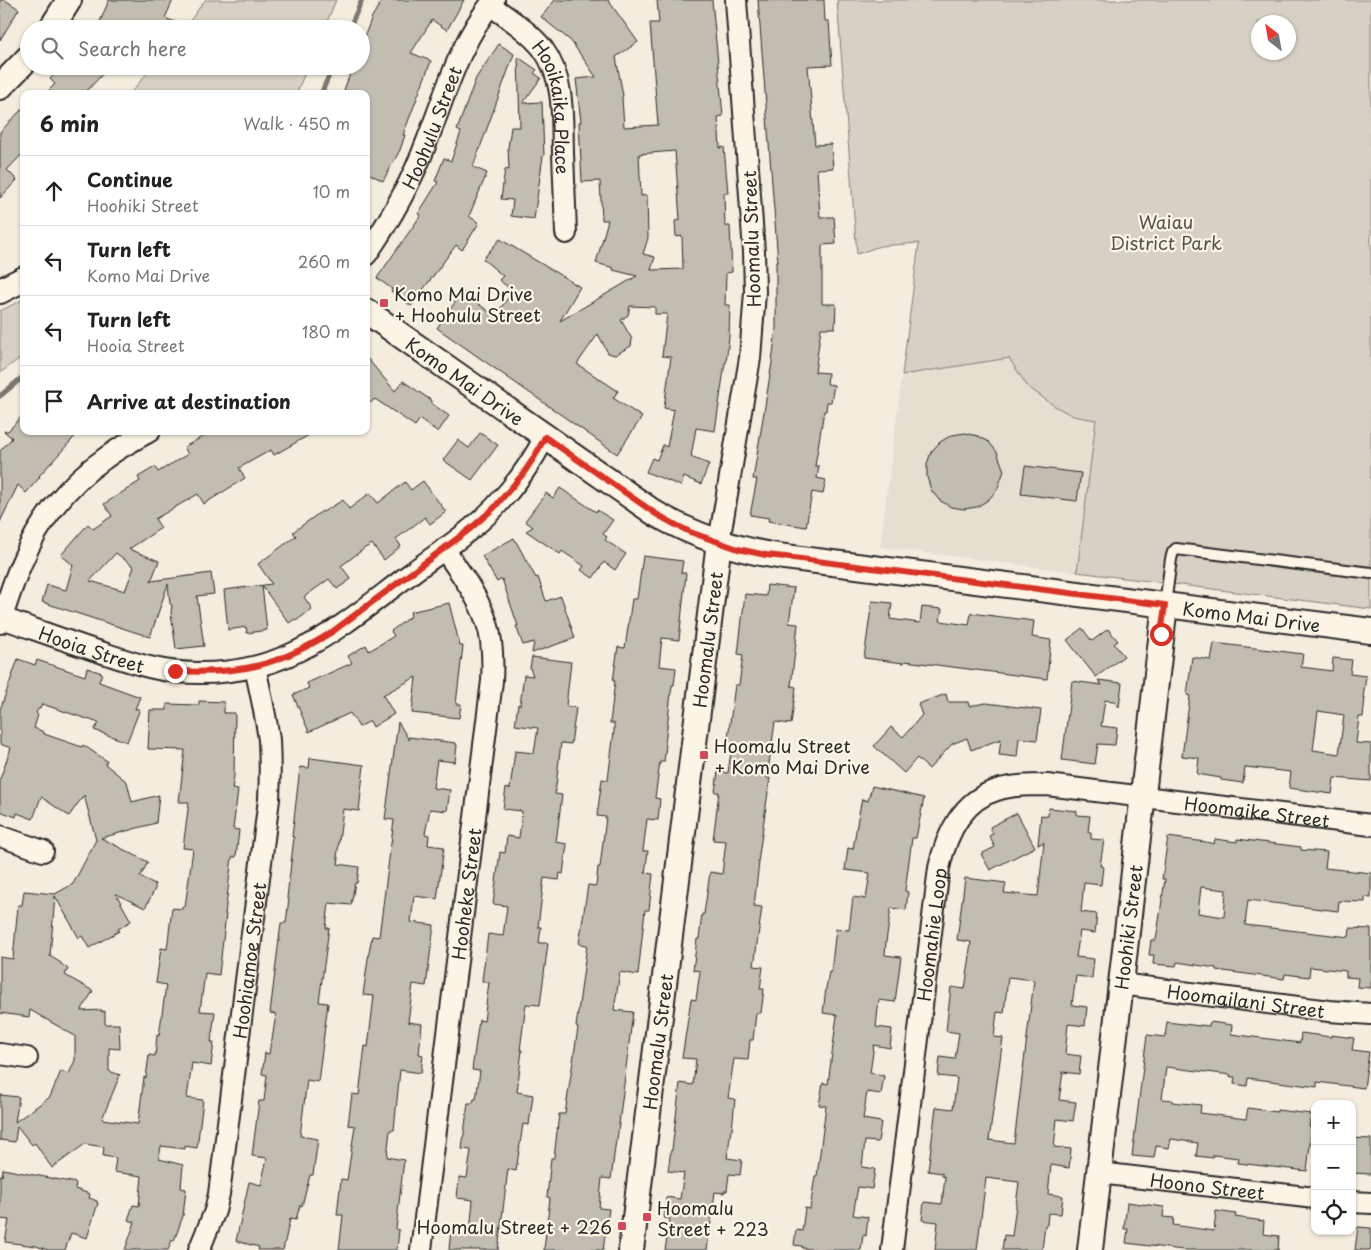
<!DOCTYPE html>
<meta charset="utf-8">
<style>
body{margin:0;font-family:"Playpen Sans",sans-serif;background:#f2f2f2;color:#222}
.controls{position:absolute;right:15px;bottom:15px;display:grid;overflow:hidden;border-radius:10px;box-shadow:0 1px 4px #0004}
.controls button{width:45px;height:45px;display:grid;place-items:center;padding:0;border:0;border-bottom:1px solid #e0e0e0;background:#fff;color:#222;font:25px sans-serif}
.compass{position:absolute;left:1251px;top:15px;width:45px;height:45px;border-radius:50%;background:#fff;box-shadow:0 1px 4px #0004;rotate:329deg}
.stop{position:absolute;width:15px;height:15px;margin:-11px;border:4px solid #d93025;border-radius:50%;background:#fff}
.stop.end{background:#d93025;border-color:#fff;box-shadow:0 1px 5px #0008}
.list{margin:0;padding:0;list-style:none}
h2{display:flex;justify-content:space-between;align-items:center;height:65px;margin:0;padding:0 20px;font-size:21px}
h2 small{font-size:16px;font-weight:400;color:#767676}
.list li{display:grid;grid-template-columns:32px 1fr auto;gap:15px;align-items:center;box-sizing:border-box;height:70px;padding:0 20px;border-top:1px solid #e0e0e0}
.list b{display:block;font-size:19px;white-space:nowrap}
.list p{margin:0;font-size:16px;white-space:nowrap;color:#767676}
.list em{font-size:16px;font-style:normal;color:#767676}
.icon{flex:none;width:28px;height:28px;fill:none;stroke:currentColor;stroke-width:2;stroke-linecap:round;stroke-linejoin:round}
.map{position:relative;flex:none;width:1371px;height:1250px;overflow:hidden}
.search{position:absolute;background:#fff;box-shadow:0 1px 4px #0004;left:20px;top:20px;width:350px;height:55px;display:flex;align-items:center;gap:12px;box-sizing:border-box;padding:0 18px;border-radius:28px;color:#767676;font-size:19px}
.panel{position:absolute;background:#fff;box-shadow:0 1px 4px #0004;left:20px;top:90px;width:350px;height:345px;border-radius:10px}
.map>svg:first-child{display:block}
.built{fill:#e5dfd0}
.green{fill:#d6d1c4;stroke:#807e78;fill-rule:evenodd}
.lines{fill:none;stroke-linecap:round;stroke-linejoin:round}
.stream{stroke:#7a7771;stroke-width:5}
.building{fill:#c2bdb1;stroke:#2b2b2b;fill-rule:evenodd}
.service-casing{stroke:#2b2b2b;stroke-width:14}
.minor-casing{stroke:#2b2b2b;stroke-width:24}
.tertiary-casing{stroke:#2b2b2b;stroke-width:28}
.service{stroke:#fcf5e5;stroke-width:10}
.minor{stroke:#fcf5e5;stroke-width:20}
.tertiary{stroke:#fcf5e5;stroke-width:24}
.route{stroke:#d93025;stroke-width:6}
.poi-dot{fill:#d1495b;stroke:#fcf5e5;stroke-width:2}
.labels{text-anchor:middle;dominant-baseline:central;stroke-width:4.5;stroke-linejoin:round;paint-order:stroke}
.street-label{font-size:18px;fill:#2b2b2b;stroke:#fcf5e5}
.park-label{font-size:18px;fill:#565451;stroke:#fcf5e5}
.poi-label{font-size:18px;fill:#2b2b2b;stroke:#fcf5e5;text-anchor:start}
</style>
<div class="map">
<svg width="1371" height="1250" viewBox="0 0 1371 1250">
<rect width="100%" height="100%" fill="#f4edde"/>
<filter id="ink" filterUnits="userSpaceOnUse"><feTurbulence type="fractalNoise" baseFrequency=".02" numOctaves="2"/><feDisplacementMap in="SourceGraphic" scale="10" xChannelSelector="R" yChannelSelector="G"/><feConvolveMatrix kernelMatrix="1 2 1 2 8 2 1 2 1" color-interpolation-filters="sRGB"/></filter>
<g filter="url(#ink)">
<!-- built -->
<path class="built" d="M1009,358L1027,386L1053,405L1062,410L1096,420L1077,572L880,547L902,375Z"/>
<!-- green -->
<path class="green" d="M205,0H336L324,29H184Z
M837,0H1371V609L1077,572L1096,420L1073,416L1053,405L1027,386L1009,358L902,375L919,243L880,246L857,254ZM1258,22H1288V52H1258Z
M153,66H308L296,94H130Z
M24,299V355L0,373V311Z"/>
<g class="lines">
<!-- stream -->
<path class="stream" d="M349,29L362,0
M321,94L333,66
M0,396L24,376"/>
</g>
<!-- building -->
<path class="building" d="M0,0H5L19,9L0,40Z
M109,0H173L165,18L190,28V29H97Z
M382,0H464L447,30L432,20L411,53L431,61L403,135H405L400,150L383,181L366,172V94H353L344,90L353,66H361V45L372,17Z
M555,0H608L638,42L616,57L623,96L622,97L624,127L658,125L650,23H659L657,0H712L723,116L718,117L720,148L724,147L728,193H724L725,226H730L732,272L726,273L725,305H730L729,337L726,363H725L715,431L696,428L691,457L709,464L701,484L684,477L681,486L646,472L652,458L657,460L663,445L667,447L674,410L664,408L671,357L662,356L667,314H655V307L630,306L628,315L621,320L632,339L631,346L615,355L608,353L598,334L577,364L618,391L613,398L642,417L617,454L437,328L462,292L495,316L513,291L499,280L503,276L483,259L500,239L580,287L560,321L637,276L613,270L614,268L596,263L608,220H602L600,181L582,182L579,122H581L576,79L596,77L571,41L541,17ZM675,151L680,220L675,221L676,237L682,236L683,269L651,270L655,257L643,254L648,238L647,195L641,196L639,154Z
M758,0H824L825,21H829L832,65L808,66L815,145L831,144L833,168L817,169L820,217H834L836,244L822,245V304H836L835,328H821L815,372L828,373L827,384L834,385L831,402H827L826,411H824L815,466H819L817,478L826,480L823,494L812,492L806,527L768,521L769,518L750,515L757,479H753L772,363L776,328V262H778Z
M499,44L514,54L473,167L487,173L469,216L479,223L462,250L456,245L411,306L391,291L392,289L377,278L421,215L418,214L438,182L435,181L444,158L451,161L461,132L457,130L476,78Z
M518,57L537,70L534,73L541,78L523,103L542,102L544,156H543L534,219L511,216L513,200L501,199L505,169L509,170L508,148L511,127H520Z
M62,66H110L84,94H45L55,84L50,79Z
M24,107V152L7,170L17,180L0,198V132Z
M366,357L395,391L403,381L432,401L431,403L449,416L438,432L420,419L415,426L375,399L366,406Z
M24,414V431H80L39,476L40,477L26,493L18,485L0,522V451L12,438L4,431H8Z
M213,431H316L274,455L271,450L239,468L245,478L204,504L198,494L155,519L161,528L129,549L159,561L151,581L211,573L214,594L197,596L204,646L176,649L171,613L172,605L170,604L168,584L150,637L42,602L47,585L66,590L73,565L61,555L88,524L93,529L112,516L104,504L140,481L138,477L155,467L158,472L188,454L184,447ZM116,553L134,567L125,591L90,581Z
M480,433L498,445L472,480L443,460L458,440L469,448Z
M965,433L978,436L989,442L997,452L1004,471L997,490L988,500L977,507L964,509L951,507L939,500L931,490L927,477V464L931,452L940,442L952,435Z
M1025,466L1081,473L1077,501L1021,494Z
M423,481L446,512L430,524L425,517L396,539L401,546L384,560L372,544L365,548L341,566L351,579L337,589L329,579L304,597L312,609L296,621L295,619L289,623L262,586L267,630L247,633L246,627L228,630L224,590L272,584L258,564L296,536L293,532L322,511L323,512L343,500L349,509L370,493L378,503L405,482L411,490Z
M560,488L596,512L597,510L613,520L603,534L607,537L605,540L626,554L615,570L604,562L593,578L581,570L584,566L562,551L560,554L526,531L533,527L525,521L546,493L553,498Z
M514,538L536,578L538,577L546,601L561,596L575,638L532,653L534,642L523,645L516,626H518L502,579L497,582L482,556Z
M643,556L683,561L681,573H686L679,640L662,638L659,666L676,668L674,685H672L665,744L666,745L664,762H660L655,798L660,799L658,820L647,819L643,851H648L645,873L653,874L649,910H645L638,975L620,972L614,1010L633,1012L617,1140H616L611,1179L602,1178L599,1208L609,1209L603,1250H544L550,1198L547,1197L551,1158H554L559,1114H565L578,1028L576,1027L587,945L579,944L588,885L596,886L598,867H600L606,817L597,816L602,779L608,780L614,731V723H610L615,681H613L618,647L625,648L632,599H637Z
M767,585L794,588L789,623L798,624L791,686L796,687L791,724L775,722L767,778H770L758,862H759L754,906L762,907L754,966L763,967L760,989H764L761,1013H756L753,1040H750L748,1060L734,1059L728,1098L735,1099L732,1130H731L727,1158L742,1160L740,1175L729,1174L727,1191H724V1193L715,1192L707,1250H665L670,1219L664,1218L666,1197L680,1199L684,1173L668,1171L671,1150H672L680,1083L693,1085L696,1059L682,1058L691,999L696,1000L700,971L693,970L697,939H699L702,914H704L710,872L722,874L726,841L713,840L719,792H715L718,772L728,773L732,745H727L735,685H739L743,655L738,654L745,594L766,596Z
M872,601L892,603L890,619L920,623L922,607L942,609L940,621L969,625L971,613L1034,621L1032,637L1051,640L1047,679L905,661L904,663L864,658Z
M449,603L460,646H463L456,704H461L459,718L412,713L416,677L383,695L394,714L373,727L370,721L359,727L350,713L309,732L293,695L309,688L307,683L352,663L348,656L366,645L369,651L394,636L391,631L411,616L410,612Z
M1082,628L1092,641L1108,629L1118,641L1114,644L1124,656L1096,677L1067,640Z
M1214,643L1303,654L1301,667L1332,671L1333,658L1352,660L1350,674L1366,676L1363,698H1365L1363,717H1359L1356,743L1371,744V781L1334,778L1332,794L1289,788L1291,772L1245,767L1243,783L1221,780V778L1197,774L1199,758L1182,756L1190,696L1187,695L1192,657L1211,660ZM1318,711L1344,715L1339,754L1313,750Z
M532,657L571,662L566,706L576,708L571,744L561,743L555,794L562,795L556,842L567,844L563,874L560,873L559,880L544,878L538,927H541L539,943H548L540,1005L526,1004L520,1050H522L517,1092L533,1095L529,1125L523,1124L516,1171L508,1169L498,1250H449L451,1230L470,1232L473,1200L457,1198L459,1177L467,1178L471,1150L462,1149L468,1103H473L474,1099H476L480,1071L472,1070L479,1020L484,1021L489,982L482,981L488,934L503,936L507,906L493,904L500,852L505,853L507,836L519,838L522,811L503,809L506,788L510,789L515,751L534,753L538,728L515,725L518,704L520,705L524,675L533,676L530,668Z
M18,659L35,665L37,660L85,676L87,668L102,673L99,682L140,697L135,709H140L127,742L94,730L99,723L42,704L40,709H38L36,713L38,715L34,728L44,732V734L82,747L83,745L107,761L105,764L127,782L132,802L159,795L156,823L101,838L148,862L140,877L155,884V889L145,908L116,894L131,921L118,929L119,931L89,948L82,936L79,938L55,896L50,956L61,963V964L68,969L65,975L93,991L81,1011L102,1010V1012L105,1011V1024H119L120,1049L109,1048V1071L120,1075L102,1119L138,1124L144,1077L146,1078L149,1055L155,1056L157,1035L159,1036L166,985L156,983L161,948L167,949L172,908L182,909V906L185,907L193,849L183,848L189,802H179L185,750L148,749L150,710H167V704L199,705V701L224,702V713H235L234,776L232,789L238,790L233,829L239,830L236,857H232L225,914H226L219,975L205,973L200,1011L215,1012L211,1042H214L211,1066L192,1063L187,1098L203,1100L197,1148L185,1146V1149L161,1146L159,1159L183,1165L181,1188L186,1189L183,1216L174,1241L172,1240L168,1250H125L135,1222L128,1220L133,1205L139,1206L142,1176L114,1172L116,1158L103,1156L104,1147L85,1144L52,1168L35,1143L32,1145L17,1126L15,1142L0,1140V1095L19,1097L15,1122L50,1097L61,1071L69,1074L75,1060V1036L30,1010L29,1017L0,1013V957L13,959L18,905H22L24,891L55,894L73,884L96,840L84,795L69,816L41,797L33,819L17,813L16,817L0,811V779L11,748L0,744V710Z
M1098,680L1122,683L1119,707L1114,701L1105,700L1101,726L1117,728L1115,745L1098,744L1095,764L1062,760L1072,681L1102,685Z
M946,694L948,702H968L969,706L986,703L1041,710L1037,740L1019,738L1017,757L999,755L1001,739L971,750L967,738L952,744L929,769L917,758L904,773L874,746L891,727L903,737L922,715L918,704Z
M398,722L409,740V737L456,743V745H457L455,762L437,760L433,788L450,790L447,811L430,809L425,834L429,835L428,845L444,847L437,899L414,896L411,922L434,925L426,986L413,984L408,1022L422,1024L419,1054L423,1055L421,1073L400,1070L394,1130H390L387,1157L404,1160L396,1229L399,1230L397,1250H339L343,1215H337L341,1179L347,1180L355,1126L348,1125L352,1094L359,1095L365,1046L368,1047L374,996L363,995L368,959L372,936L379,937L394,820L385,819Z
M310,758L364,765L359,811L343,809L337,858H339L338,864L359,867L357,883H355L351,905L329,903L326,928H329L319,1002L328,1003L318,1082L307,1080L300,1136L318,1139L313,1175H310L302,1206L300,1205L296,1220L290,1219L283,1250H258L259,1247L236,1241L249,1182L261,1185L267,1158L252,1156L259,1101H264L267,1075L262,1074L265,1053L269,1054L271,1040H272L276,1014L270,1013L281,923H286L289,898H287L294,837H292L300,767L309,768Z
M872,786L924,798L916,838H912L905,891L908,892L906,910L891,908L886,942L885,955L901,957L895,1002L879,1000L876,1027L892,1029L890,1048L874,1045L870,1073L884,1076L881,1094L867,1092L863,1119L881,1122L878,1142L865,1141L862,1167L875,1169L872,1189L858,1187L853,1215L868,1217L866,1236L863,1235L861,1250H821L802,1248V1246L794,1245L796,1230L802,1231L805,1208L810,1209L815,1176H817L826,1106L819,1105L823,1083L828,1084L837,1015L823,1013L826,988L829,972H831L836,929L849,930L853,897L866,899L870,873L845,870L848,848L853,849L858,818L862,799L868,801Z
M1049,808L1077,811V815L1090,816L1088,832H1091V839L1104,840L1100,866H1103L1101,885L1084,883L1081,912L1097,914L1095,933L1080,931L1076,957L1094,959L1092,978L1076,976L1072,1005L1087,1007L1085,1026L1068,1024L1065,1054L1081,1056L1079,1074L1063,1072L1059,1100L1076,1102L1073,1121L1057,1119L1054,1147L1071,1149L1069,1168L1051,1165L1048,1194L1063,1196L1061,1214L1048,1213L1047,1225H1045L1042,1250H1002L1004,1235L1012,1236L1019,1182L986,1178L977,1250H935L938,1222L922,1220L924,1202L942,1204L945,1177L942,1176V1173L928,1171L936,1107L953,1109L957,1078L938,1076L940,1057L955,1059L959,1033L946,1031L951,987L965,989L970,956H969L971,942L957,940L965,878L1006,883L1004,893L1038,896L1044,842L1038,845L1041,815L1048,816ZM1008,977L1034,980L1014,1143L989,1140L1003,1038L994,1037L997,1012L1004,1013Z
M1017,813L1035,847L990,870L981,854L995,847L989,836L993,834L990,827Z
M1168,837L1206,842L1214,844L1215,839L1237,842V839L1301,847V850L1327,852L1325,868L1371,873V898L1365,897V902L1339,901L1338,911L1248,900L1245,925L1349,937L1350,928L1371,929V988L1357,987L1358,978L1346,977V971L1310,967L1309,977L1285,974L1284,979L1216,970V968L1177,962L1176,966L1153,964L1154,955H1149L1151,940H1156L1158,928L1165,879H1162ZM1201,887L1226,890L1224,917L1198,913Z
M1167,1022L1200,1026V1025L1209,1026L1210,1022L1232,1025L1231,1034L1300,1043L1301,1033L1331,1037V1035L1354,1038L1352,1050L1369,1052L1364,1088L1317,1082V1087L1248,1078L1247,1086L1234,1084L1235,1077H1230L1231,1075L1166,1067L1162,1099L1172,1100V1102L1201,1105L1200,1113L1246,1119L1248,1108L1277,1112V1110L1311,1114L1309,1127H1312L1307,1171L1238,1163L1239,1158L1213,1155V1158L1196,1156L1198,1143L1171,1139L1169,1148L1156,1146L1154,1158L1132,1156L1147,1035L1165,1037Z
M1352,1138L1371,1139V1174L1352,1173Z
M3,1169L76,1183L75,1189L90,1194L89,1198L97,1201V1203H98L87,1238L71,1233L65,1250H48L36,1246L5,1242L9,1220L0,1219V1175L2,1176Z
M1127,1202L1164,1207L1163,1217L1174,1218L1173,1225L1214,1231L1216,1211L1236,1214L1235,1217L1264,1221L1263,1234L1279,1236L1278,1250H1183L1126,1243L1128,1229H1124Z
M1358,1227L1371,1228V1250H1355Z"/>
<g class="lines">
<!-- service casing -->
<g class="service-casing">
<path id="service" d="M1165,605L1171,559L1173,552L1176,549L1371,573"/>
</g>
<!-- minor casing -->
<g class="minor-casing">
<g id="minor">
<path id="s1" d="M490,5C508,18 529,31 543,49C565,79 562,118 563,153C564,180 565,207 566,233"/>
<path id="s2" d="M366,255C391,219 412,181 427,141C447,90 459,43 494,0"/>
<path d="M719,542L750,358L755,292L754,252L736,0"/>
<path id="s3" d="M2,618C31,628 61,639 91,649C110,655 129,662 149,667C198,679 255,673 300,650C339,631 374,601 409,575C438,553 470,533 495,507C515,486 532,462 545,437"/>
<path d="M0,623C7,603 13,582 22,562C39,521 68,484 104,459C118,448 134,440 150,431"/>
<path d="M0,836L43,851"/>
<path id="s4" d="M1121,984L1329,1011L1371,1014"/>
<path d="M0,1054L27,1058"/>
<path id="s5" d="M1099,1173L1315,1198"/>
<path d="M1352,1202L1371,1203"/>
<path id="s6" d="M199,1250L215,1211L219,1194L269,799C270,780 270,760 269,740C266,716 260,691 255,667"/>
<path id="s7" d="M421,1250L492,681C493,662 493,641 487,623C478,596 460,572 444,549"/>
<path id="s8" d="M892,1250L939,868C946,836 962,800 997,790C1013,785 1030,785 1047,785L1371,825"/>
</g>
</g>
<!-- tertiary casing -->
<g class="tertiary-casing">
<g id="tertiary">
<path d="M51,29L69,0"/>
<path d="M0,87L29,57"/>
<path d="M0,291L24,279"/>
<path id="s9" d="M366,311L656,514C697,537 738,551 785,557L1371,631"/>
<path id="s10" d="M631,1250L719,542"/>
<path id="s11" d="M1090,1250L1165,605"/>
</g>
</g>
<!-- service -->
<use href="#service" class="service"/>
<!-- minor -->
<use href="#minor" class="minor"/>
<!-- tertiary -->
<use href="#tertiary" class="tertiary"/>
</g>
</g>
<g class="lines" filter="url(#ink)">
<!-- route -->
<path class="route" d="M175,671C238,675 278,666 332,632L470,529L494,508L523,474L535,456L545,437L656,514L676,525L690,532L738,549L766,555L785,557L1165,605L1161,634"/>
</g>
<!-- markers -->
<g class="poi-dot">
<rect x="379" y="298" width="10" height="10" rx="2.5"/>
<rect x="699" y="750" width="10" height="10" rx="2.5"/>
<rect x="642" y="1212" width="10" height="10" rx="2.5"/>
<rect x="617" y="1221" width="10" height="10" rx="2.5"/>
</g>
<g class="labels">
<!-- street labels -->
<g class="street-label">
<text stroke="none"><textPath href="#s1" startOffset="129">Hooikaika Place</textPath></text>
<text stroke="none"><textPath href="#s2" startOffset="144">Hoohulu Street</textPath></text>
<text transform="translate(751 239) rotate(-92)">Hoomalu Street</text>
<text stroke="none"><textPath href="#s9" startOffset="121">Komo Mai Drive</textPath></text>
<text stroke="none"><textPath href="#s9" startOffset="961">Komo Mai Drive</textPath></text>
<text stroke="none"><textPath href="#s10" startOffset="615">Hoomalu Street</textPath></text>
<text stroke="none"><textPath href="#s3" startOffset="95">Hooia Street</textPath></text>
<text stroke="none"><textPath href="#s8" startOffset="749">Hoomaike Street</textPath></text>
<text stroke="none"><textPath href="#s7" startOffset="359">Hooheke Street</textPath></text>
<text stroke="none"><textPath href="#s11" startOffset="325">Hoohiki Street</textPath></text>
<text stroke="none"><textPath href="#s8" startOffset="318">Hoomahie Loop</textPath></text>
<text stroke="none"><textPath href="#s6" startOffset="295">Hoohiamoe Street</textPath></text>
<text stroke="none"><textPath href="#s4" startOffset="126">Hoomailani Street</textPath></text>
<text stroke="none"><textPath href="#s10" startOffset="210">Hoomalu Street</textPath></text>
<text stroke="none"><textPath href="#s5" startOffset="109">Hoono Street</textPath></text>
</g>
<!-- park labels -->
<g class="park-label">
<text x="1166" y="221">Waiau<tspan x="1166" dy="21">District Park</tspan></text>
</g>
<!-- poi labels -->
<g class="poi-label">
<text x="394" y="293">Komo Mai Drive<tspan x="394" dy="21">+ Hoohulu Street</tspan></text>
<text x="714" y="745">Hoomalu Street<tspan x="714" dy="21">+ Komo Mai Drive</tspan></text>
<text x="657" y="1207">Hoomalu<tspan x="657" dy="21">Street + 223</tspan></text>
<text x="612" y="1226" text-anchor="end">Hoomalu Street + 226</text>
</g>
</g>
</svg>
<div class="controls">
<button>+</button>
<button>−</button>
<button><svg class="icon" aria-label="locate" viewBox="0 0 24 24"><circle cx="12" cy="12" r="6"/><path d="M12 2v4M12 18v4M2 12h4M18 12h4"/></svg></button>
</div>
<svg class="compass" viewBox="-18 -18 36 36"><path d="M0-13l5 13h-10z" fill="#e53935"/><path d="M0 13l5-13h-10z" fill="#767676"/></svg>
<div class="stop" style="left:1161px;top:634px"></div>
<div class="stop end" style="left:175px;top:671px"></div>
<div class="search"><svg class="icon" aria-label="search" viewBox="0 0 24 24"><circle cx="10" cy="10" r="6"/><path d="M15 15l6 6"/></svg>Search here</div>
<section class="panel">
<h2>6 min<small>Walk · 450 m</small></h2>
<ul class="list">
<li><svg class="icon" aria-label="ahead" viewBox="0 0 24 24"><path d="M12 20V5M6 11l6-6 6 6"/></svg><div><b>Continue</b><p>Hoohiki Street</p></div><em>10 m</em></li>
<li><svg class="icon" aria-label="left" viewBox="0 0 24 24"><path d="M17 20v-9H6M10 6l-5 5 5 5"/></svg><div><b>Turn left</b><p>Komo Mai Drive</p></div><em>260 m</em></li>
<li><svg class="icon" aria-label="left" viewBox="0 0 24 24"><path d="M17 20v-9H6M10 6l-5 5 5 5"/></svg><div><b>Turn left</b><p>Hooia Street</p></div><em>180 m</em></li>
<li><svg class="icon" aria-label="arrive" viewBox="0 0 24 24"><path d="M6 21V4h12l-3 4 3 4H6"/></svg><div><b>Arrive at destination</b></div></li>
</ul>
</section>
</div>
